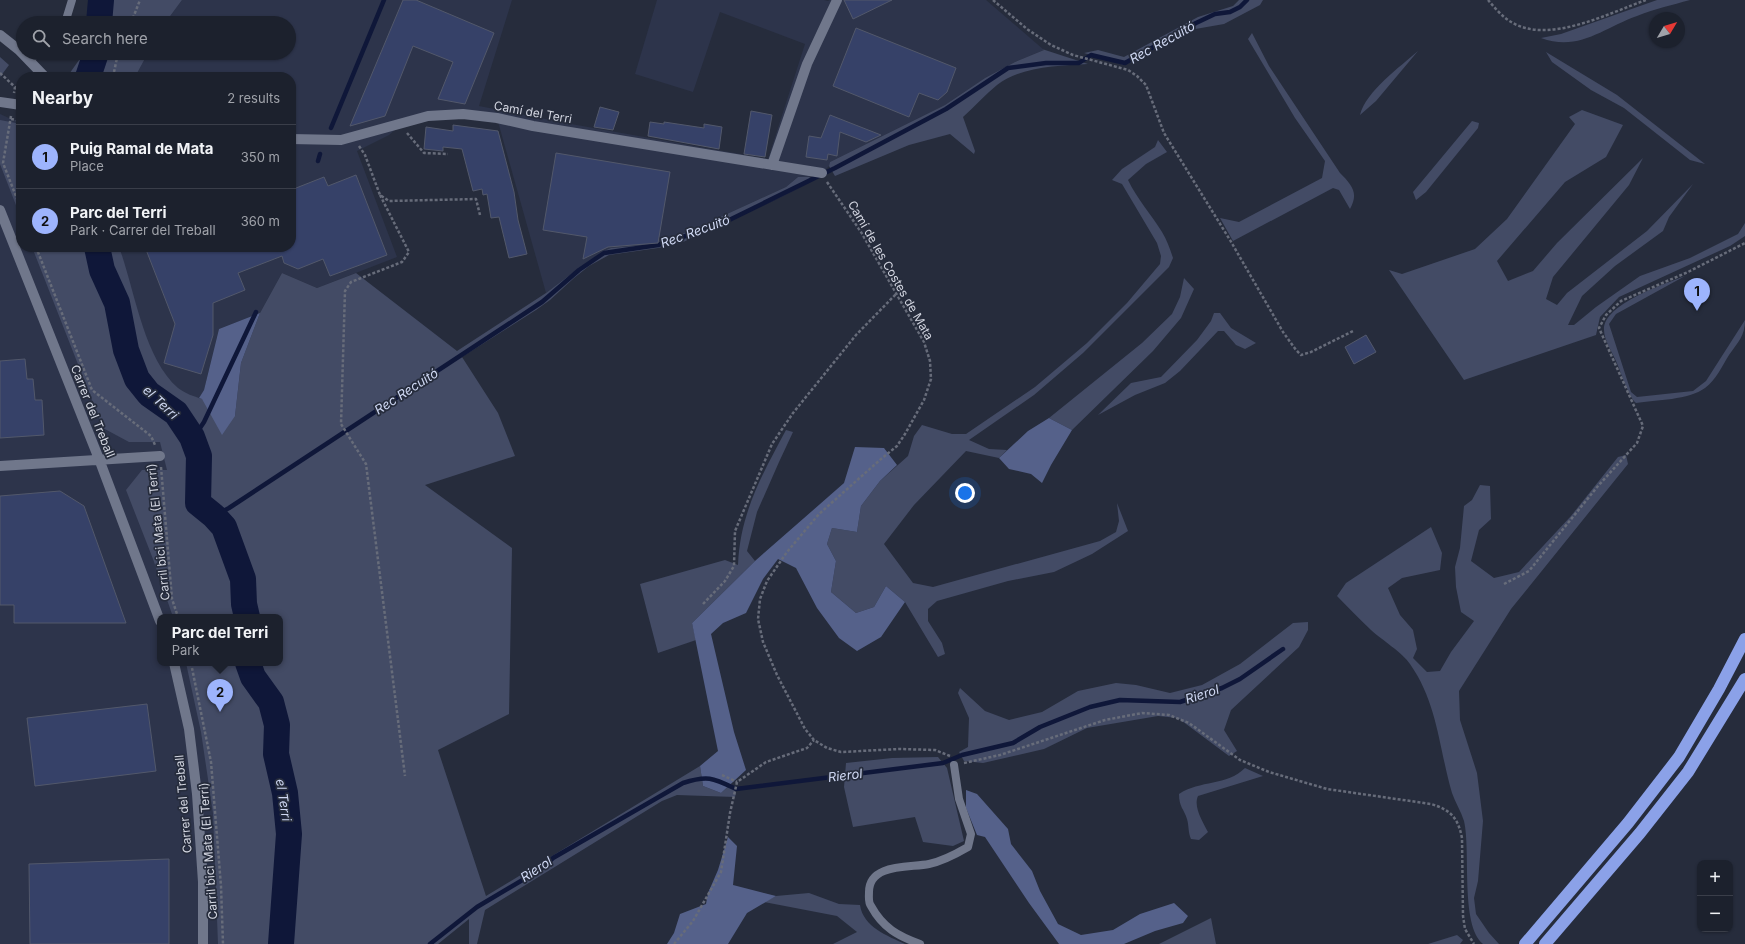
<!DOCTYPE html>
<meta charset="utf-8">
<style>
body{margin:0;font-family:Inter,sans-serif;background:#252935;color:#f1f3f6}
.controls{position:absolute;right:12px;bottom:12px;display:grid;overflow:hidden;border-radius:8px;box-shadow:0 1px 3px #0004}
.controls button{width:36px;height:36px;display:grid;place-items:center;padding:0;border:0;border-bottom:1px solid #3a3e49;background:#1c212d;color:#f1f3f6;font:20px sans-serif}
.compass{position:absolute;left:1649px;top:12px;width:36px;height:36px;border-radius:50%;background:#1c212d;box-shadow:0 1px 3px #0004;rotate:52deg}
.you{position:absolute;left:965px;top:493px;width:14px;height:14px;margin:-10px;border:3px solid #fff;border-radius:50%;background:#1a73e8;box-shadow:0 0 0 6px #1a73e833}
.badge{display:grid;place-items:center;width:26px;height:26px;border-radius:50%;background:#9db4fd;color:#111;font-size:13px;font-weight:700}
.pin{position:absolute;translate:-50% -33px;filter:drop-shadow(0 1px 2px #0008)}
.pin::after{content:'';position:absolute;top:21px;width:14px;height:12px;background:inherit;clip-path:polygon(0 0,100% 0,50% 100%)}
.popup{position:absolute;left:157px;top:614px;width:126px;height:52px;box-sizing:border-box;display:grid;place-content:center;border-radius:8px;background:#1c212d;filter:drop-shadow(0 1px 3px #0005);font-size:13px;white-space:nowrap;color:#a0a3aa}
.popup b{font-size:15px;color:#f1f3f6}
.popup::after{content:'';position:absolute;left:50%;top:100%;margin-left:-8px;border:8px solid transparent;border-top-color:#1c212d}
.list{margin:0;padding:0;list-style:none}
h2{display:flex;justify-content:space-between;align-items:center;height:52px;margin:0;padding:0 16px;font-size:17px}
h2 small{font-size:13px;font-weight:400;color:#a0a3aa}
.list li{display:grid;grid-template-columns:26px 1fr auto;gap:12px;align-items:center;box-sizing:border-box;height:64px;padding:0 16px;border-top:1px solid #3a3e49}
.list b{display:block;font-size:15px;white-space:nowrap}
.list p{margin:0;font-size:13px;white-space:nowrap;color:#a0a3aa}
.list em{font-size:13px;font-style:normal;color:#a0a3aa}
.icon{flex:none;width:22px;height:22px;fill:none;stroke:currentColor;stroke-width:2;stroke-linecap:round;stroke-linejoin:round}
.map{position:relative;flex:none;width:1745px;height:944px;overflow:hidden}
.search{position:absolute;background:#1c212d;box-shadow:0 1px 3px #0004;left:16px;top:16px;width:280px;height:44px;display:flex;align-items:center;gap:10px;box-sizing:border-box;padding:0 14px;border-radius:22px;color:#a0a3aa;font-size:15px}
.panel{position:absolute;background:#1c212d;box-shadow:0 1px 3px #0004;left:16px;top:72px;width:280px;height:180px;border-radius:16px}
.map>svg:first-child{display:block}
.built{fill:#2d344b}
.green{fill:#434b65}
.forest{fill:#55618a}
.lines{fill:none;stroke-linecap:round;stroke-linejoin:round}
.stream{stroke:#0f1739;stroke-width:4.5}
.river{stroke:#0f1739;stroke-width:26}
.building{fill:#364168;stroke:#52586b}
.path{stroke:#676c7a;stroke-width:2.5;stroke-dasharray:3 2;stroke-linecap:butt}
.lane{stroke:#70778b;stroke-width:8}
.street{stroke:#70778b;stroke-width:10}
.highway{stroke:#8ba1e8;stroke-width:12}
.labels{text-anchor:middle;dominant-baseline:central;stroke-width:3.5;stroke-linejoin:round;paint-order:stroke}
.street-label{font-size:12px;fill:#d3d6e1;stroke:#262c3c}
.water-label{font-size:13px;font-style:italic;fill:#cfd8f3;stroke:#262c3c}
</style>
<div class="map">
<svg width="1745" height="944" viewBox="0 0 1745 944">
<rect width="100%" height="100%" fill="#262c3c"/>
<!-- built -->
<path class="built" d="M182,0H512L479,106L571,124L768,159L805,44L720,12L693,92L635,74L657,0H824L828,1L830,0H986L1044,50L1015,62L985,78L945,105L830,162L829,166L822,173L809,177H798L786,187L751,203L694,229L657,244L611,248L579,268L546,293L497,118L463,114L403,123L389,135L357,151L397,257L317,288L282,273L260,313L219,329L204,390L164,455L219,617H160V663H225L257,944H0V114L11,119L21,121V247H291V77H135L148,53H289V23H165Z"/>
<!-- green -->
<path class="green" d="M94,0H182L165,23H89Z
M1239,0H1263L1260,5L1224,24L1184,31L1134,61L1124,65L1084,53L1098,50L1124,57L1198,17L1233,6Z
M1657,0H1690C1672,5 1654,9 1637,16C1603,28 1579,52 1541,38L1561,34Z
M1252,33L1269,66L1340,173C1352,185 1359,193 1350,209L1339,190L1333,188L1233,241L1220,218L1239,222L1322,178L1325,161L1295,118L1248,39Z
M1042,49L1088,64C1058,66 1022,66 997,85C985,95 974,107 963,117L975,151L974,154L950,134L909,145L835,176L829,166L830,162L945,105L985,78L1015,62L1044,50Z
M1418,51L1376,101L1360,115C1366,91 1400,67 1418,51Z
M1546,52L1617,95L1705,164L1690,160L1624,108L1591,90L1552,62Z
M84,53H148L135,77H67Z
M0,57L9,65L0,77Z
M1582,110L1623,125L1606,157L1565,182L1497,261L1508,281L1533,271L1557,243L1643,158L1629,185L1553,277L1546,299L1557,305L1567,293L1647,231L1693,184L1669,217L1663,231L1615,266L1582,296L1568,325H1574L1596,307L1640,276L1690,258L1738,234L1745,223V236L1730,246L1619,297L1600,317L1596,335L1464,380L1389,270L1402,274L1475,249L1507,219L1575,124L1569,117Z
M0,120L21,124V218L0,164Z
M1472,121L1479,123L1478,128L1426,192L1416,200L1413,192Z
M1158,140L1167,152L1146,164L1128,180C1137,199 1151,214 1162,232C1167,240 1170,249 1173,258L1169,267L1083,353L1034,395L969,440L989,449L1007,450L999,458L966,451L914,505L884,544L913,583L933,587L1100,541L1116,532L1119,521L1117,503L1128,531L1092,554L1054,572L1008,581L937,601L928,609V621L942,643L945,654L938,657L905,602L886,586L874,607L856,613L831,592L836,561L827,544L832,528L857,532L861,506L880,481L908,456L914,436L922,425L952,434H966L1035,387L1087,343L1127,303L1160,264L1161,256L1157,243L1122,184L1112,180L1122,169L1155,147Z
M798,177H809L814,180L781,197L683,242L658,248L609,255L589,266L574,278L550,300L536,310L462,357L498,413L515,456L425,485L512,548L509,714L438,750L486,896L700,766L703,786L721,793L731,784L736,793L735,797L677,795L662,801L485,910L477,944H469V919L438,944H218L213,813L201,732L186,663H280V617H173L153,559L126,490L142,470H167L160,442H129L103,428L32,247H119C135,290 143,357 178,388C186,394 193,396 202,399C214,404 224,411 235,416L241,363L260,313L282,273L317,288L356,273L457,351L546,293L579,268L602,252L611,248L657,244L694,229L751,203L786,187Z
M1685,276L1616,314L1609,324L1631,392L1637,397L1693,391L1706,381L1745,320C1745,336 1738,342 1729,355C1722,366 1716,380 1705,388C1689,400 1656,400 1636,403C1628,396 1621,372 1616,361C1612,352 1604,340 1604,330C1603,304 1665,284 1685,276Z
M1184,278L1194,289L1181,318L1153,351L1072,430L1049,418L1142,343L1172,314L1180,297Z
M1214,313H1220L1231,328L1256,343L1245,349L1236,345L1224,331H1218L1180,371L1165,383L1135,395L1098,415L1131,383L1161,377L1197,340L1211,321Z
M786,430L793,432L779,462L757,512L747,551L755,561L692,623L696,640L658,653L640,584L725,560L738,565C740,513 762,475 786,430Z
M1626,455L1628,464L1511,609L1459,691L1460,720L1477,773L1483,821L1478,881L1474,898L1476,914L1489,933L1499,944H1483C1460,925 1471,851 1464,821C1461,811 1455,802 1452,793C1439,749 1438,704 1410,664C1403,653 1382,640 1371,630C1359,619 1348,607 1337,596L1346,583L1431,527L1442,553L1440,570L1402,578L1388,588L1400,615L1413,630L1417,649L1413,658L1427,672L1440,671L1451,652L1474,621L1461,612L1456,587L1455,567L1460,548L1464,506L1472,500L1480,485L1490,486L1491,519L1479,530L1471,561L1494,578L1519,572L1571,516L1618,457Z
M1308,622V630L1299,647L1231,710L1224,730L1237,751L1229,756L1178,718L1158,716L1087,728L1044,749L983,763L964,761L959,752L968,747L969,718L958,693L960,688L985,711L1009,720L1042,712L1078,691L1116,683L1136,685L1170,693L1202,685L1240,664L1293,623Z
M938,757L947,768L964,841L953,846L923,842L915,817L853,827L844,787L846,763L892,758Z
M1245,768L1263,776L1198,796C1193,807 1203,822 1208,832L1199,840L1191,839C1188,832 1189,826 1187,819C1184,809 1179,807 1179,794C1200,780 1227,786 1245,768Z
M809,893L839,904L860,905C863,927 888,936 905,944H833L857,932L837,916L764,902L776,896Z
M1211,918L1216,944H1159Z
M1457,935L1463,940L1460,944H1428Z"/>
<!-- forest -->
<path class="forest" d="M260,313L241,363L235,416L222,435L202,399L199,398L204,390L219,329Z
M1049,418L1072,430L1051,465L1042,483L1031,474L1009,469L999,458L1028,431Z
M855,447L884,448L897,465L880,481L861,506L857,532L832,528L827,544L836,561L831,592L856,613L874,607L886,586L905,602L881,637L857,651L839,638L817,608L796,568L778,559L763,579L746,613L723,623L711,634L734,732L746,770L721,793L703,786L700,766L718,751L692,623L755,561L844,483Z
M966,790L977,794L1008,829L1011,844L1032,871L1040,891L1058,924L1081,935L1113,930L1140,914L1174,903L1188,916L1183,923L1155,931L1124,944H1059L1029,903L985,837L977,835L966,808Z
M728,837L737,846L733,885L776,896L747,913L728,944H667L674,933L680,914L706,904L708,893L718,870Z"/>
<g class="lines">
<!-- stream -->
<path class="stream" d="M331,128L384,0
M318,161L320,154
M192,437L196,434L204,422L256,312
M214,516L229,508L542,302L579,270L604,253L658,245L719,225L835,168L946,109L1008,68L1046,63H1079L1091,55L1125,63L1196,23L1215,14L1230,12L1240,7L1247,0
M430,944L477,907L541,869L553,858L683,783C708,775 713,778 736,789L943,763L962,755L1013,743L1040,727L1090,707L1120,700L1180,702L1222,688L1240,679L1283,649"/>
<!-- river -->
<path class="river" d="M99,23L101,0
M88,77L96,53
M97,247L102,270L117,303L126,350L137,379L149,394L176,413L192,437L199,456L198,503L214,516L224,527L243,579L244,604L247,617
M248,663L253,677L271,702L277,725L276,754L285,793L289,834L281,944"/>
</g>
<!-- building -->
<path class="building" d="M403,0H416L494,33L465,104L438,99L453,62L413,46L385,116L350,126Z
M844,0H892L853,19Z
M856,28L956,68L947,92L938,100L919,93L909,117L833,86Z
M600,107L619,112L613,130L594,127Z
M751,111L772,115L765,157L744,154Z
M830,115L881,135L866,142L840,132L837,156L828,154L827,160L806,157L809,136L821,138Z
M650,122L664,124V122L704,128V124L722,127L719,149L648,136Z
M453,125L498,131L514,192L518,220L527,254L509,258L499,217L491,218L487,194L483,195L482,189L473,191L462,149L443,147V151L424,149L426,127L453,131Z
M556,153L670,172L658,243L608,247L583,259L587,237L543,230Z
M356,175L387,255L330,276L323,259L298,269L284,263L282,256L238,273L245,290L213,303V335L201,374L164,363L175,324L145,247H291V190L324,177L328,186Z
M1366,335L1376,352L1354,364L1345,347Z
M25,359L27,379H33L35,400H42L44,435L0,438V361Z
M60,491L84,506L126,623H14V605H0V496Z
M147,704L156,771L35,786L27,718Z
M169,859V944H30L29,864Z"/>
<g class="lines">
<!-- path -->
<path class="path" d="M993,0L1027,29L1051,45L1073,55L1128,70L1137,76L1146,85L1164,133L1230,240L1283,332L1296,350L1301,355L1311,352L1353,331
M1488,0C1495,8 1503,18 1513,23C1550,44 1609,13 1646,0
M131,23L140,0
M0,73L15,87L14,93
M113,77L118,53
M11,116L3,163L21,209
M11,119L21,121
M407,133L424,153L448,154
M359,146L365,155L380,195L389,201L476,199L480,215
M827,182L861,232L924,342L930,361L931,379L924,400L905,434L897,446L881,459L819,514L787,552L767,581L760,599L758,619L763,642L777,675L805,729L814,740L827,748L841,752L900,749L935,750L950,756
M380,195L409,252L402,262L351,282L345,291L341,424L366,464L405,776
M36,247L92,390L151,436L155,445
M161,467L172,599L178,617
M1504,584L1529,571L1598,486L1637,443L1643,426L1599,328L1606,315L1621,301L1688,272L1745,243
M703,604L725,581L734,566L735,531L772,444L793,413L856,335L896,294
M191,663L211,762L221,886L223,944
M964,763L1000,755L1105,720L1142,713L1169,715L1189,723L1240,760L1269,772L1327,789L1431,804C1451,810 1458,818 1462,838L1463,916L1465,929L1474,944
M722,775L737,782
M674,944L693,921L721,872L730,813L737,782L766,762L807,748L814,740"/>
<!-- lane -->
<path class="lane" d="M65,23L72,0
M29,61L38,53
M920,944C898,936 883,928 871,906C868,902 869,897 869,892C869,863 910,868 929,864C943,861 956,854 968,847L971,834L959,799L954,765"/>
<!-- street -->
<path class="street" d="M0,35L19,50L45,77
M0,102L21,105
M291,139L341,140L428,116L463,114L497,118L533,126L822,173
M772,165L807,64L837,0
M0,210L99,459L160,621
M0,466L160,456
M174,663L189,729L197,794L203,882V944"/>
<!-- highway -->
<path class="highway" d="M1525,944L1628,823L1679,757L1719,689L1745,639
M1545,944L1640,833L1688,772L1745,679"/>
</g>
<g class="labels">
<!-- street labels -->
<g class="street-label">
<text transform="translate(533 112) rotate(10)">Camí del Terri</text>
<text transform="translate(891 270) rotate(60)">Camí de les Costes de Mata</text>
<text transform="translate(93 411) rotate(68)">Carrer del Treball</text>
<text transform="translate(158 532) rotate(-96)">Carril bici Mata (El Terri)</text>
<text transform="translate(183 804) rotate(-95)">Carrer del Treball</text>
<text transform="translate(208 851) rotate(-94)">Carril bici Mata (El Terri)</text>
</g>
<!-- water labels -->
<g class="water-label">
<text transform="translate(1162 42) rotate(-29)">Rec Recuitó</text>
<text transform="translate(695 231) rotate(-20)">Rec Recuitó</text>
<text transform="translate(406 391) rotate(-33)">Rec Recuitó</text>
<text transform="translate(161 402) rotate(43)">el Terri</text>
<text transform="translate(1202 694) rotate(-18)">Rierol</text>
<text transform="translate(845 775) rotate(-7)">Rierol</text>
<text transform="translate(284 800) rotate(81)">el Terri</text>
<text transform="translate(536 869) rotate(-33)">Rierol</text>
</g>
</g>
</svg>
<div class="controls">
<button>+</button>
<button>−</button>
</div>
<svg class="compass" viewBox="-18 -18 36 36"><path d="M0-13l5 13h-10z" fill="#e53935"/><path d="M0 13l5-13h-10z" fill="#a0a3aa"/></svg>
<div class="you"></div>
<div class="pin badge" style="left:1697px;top:311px">1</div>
<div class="pin badge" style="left:220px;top:712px">2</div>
<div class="popup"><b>Parc del Terri</b>Park</div>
<div class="search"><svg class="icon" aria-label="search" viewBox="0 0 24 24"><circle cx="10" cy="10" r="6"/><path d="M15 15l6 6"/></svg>Search here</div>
<section class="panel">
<h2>Nearby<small>2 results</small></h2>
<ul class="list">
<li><span class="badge">1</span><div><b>Puig Ramal de Mata</b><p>Place</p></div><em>350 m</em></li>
<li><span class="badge">2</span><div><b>Parc del Terri</b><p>Park · Carrer del Treball</p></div><em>360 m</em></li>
</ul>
</section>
</div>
